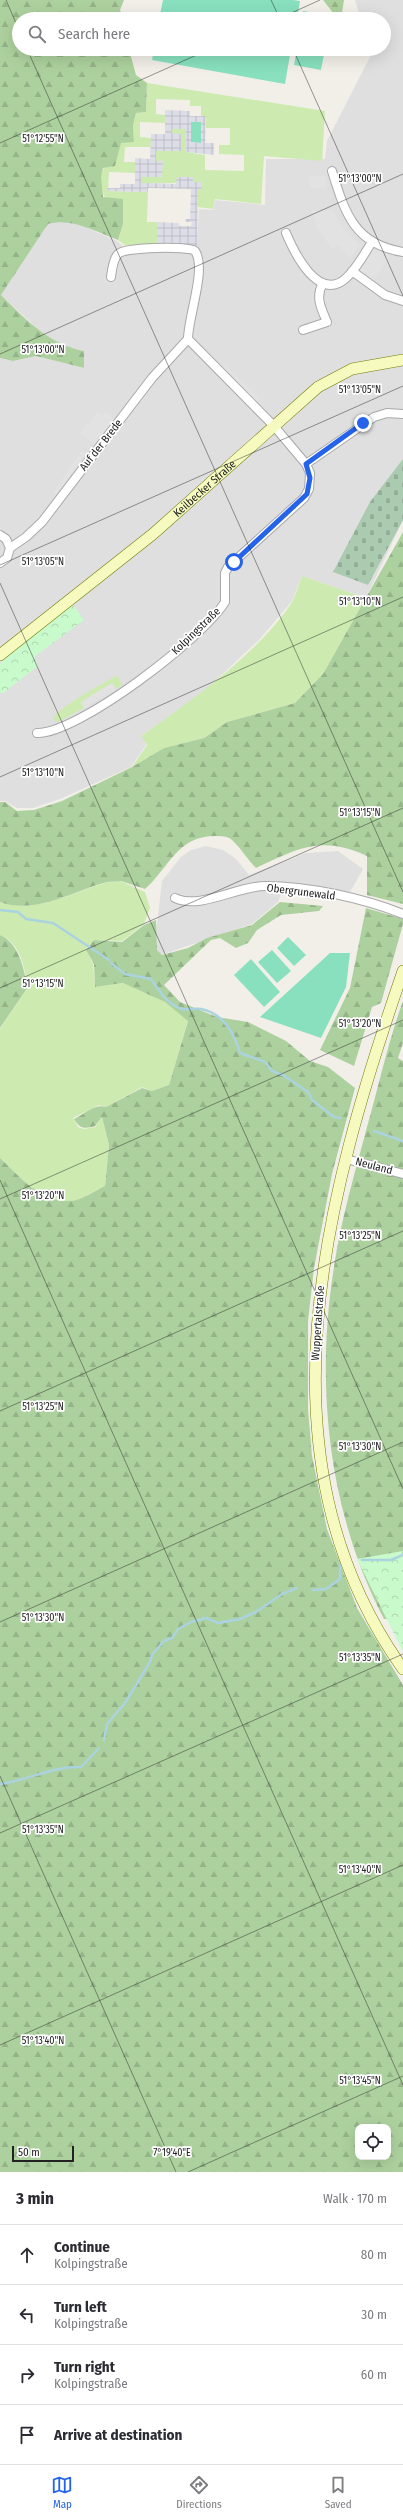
<!DOCTYPE html>
<meta charset="utf-8">
<style>
body{margin:0;font-family:"Fira Sans Condensed",sans-serif;background:#f7f7f7;color:#2b2b33}
.controls{position:absolute;right:12px;bottom:12px;display:grid;overflow:hidden;border-radius:8px;box-shadow:0 4px 16px #0002}
.controls button{width:36px;height:36px;display:grid;place-items:center;padding:0;border:0;border-bottom:1px solid #e1e1e2;background:#fff;color:#2b2b33;font:20px sans-serif}
.scale{position:absolute;left:12px;bottom:10px;width:62px;box-sizing:border-box;padding-left:4px;border:2px solid #222;border-top:0;font-size:11px;line-height:14px;white-space:nowrap;color:#222;-webkit-text-stroke:3px #fff;paint-order:stroke}
.stop{position:absolute;width:12px;height:12px;margin:-9px;border:3px solid #2563eb;border-radius:50%;background:#fff}
.stop.end{background:#2563eb;border-color:#fff;box-shadow:0 1px 4px #0008}
.list{margin:0;padding:0;list-style:none}
h2{display:flex;justify-content:space-between;align-items:center;height:52px;margin:0;padding:0 16px;font-size:17px}
h2 small{font-size:13px;font-weight:400;color:#7c7c81}
.list li{display:grid;grid-template-columns:26px 1fr auto;gap:12px;align-items:center;box-sizing:border-box;height:60px;padding:0 16px;border-top:1px solid #e1e1e2}
.list b{display:block;font-size:15px;white-space:nowrap}
.list p{margin:0;font-size:13px;white-space:nowrap;color:#7c7c81}
.list em{font-size:13px;font-style:normal;color:#7c7c81}
.icon{flex:none;width:22px;height:22px;fill:none;stroke:currentColor;stroke-width:2;stroke-linecap:round;stroke-linejoin:round}
.map{position:relative;flex:none;width:403px;height:2172px;overflow:hidden}
.search{position:absolute;background:#fff;box-shadow:0 4px 16px #0002;left:12px;right:12px;top:12px;height:44px;display:flex;align-items:center;gap:10px;box-sizing:border-box;padding:0 14px;border-radius:22px;color:#7c7c81;font-size:15px}
.sheet{height:292px;background:#fff}
nav{display:flex;justify-content:space-around;align-items:center;box-sizing:border-box;height:56px;border-top:1px solid #e1e1e2;background:#fff;font-size:11px;color:#7c7c81}
nav a{display:grid;justify-items:center;gap:2px}
nav .on{color:#2563eb}
.map>svg:first-child{display:block}
.residential{fill:#e0dfdf}
.grass{fill:#cdebb0}
.forest{fill:url(#forest-firs);fill-rule:evenodd}
.cemetery{fill:url(#cemetery-stones)}
.park{fill:url(#park-crowns)}
.pitch{fill:#88e0be}
.parking{fill:#e2e2e2}
.plaza{fill:url(#plaza-grid);fill-rule:evenodd}
.lines{fill:none;stroke-linecap:round;stroke-linejoin:round}
.stream{stroke:#aad3df;stroke-width:2.5}
.street-casing{stroke:#a9a9a9;stroke-width:10}
.secondary-casing{stroke:#707d05;stroke-width:12}
.street{stroke:#fff;stroke-width:8}
.secondary{stroke:#f7fabf;stroke-width:11}
.route{stroke:#2563eb;stroke-width:5}
.ticks{fill:none;stroke:#222;stroke-width:1;stroke-opacity:0.45}
.labels{text-anchor:middle;dominant-baseline:central;stroke-width:3.5;stroke-linejoin:round;paint-order:stroke}
.street-label{font-size:11px;fill:#222;stroke:#fff}
.ticks-label{font-size:10px;text-anchor:middle;fill:#222;stroke:#fff;stroke-width:3.5;stroke-linejoin:round;paint-order:stroke}
</style>
<div class="map">
<svg width="403" height="2172" viewBox="0 0 403 2172">
<defs>
<pattern id="forest-firs" width="22" height="20" patternUnits="userSpaceOnUse"><rect width="22" height="20" fill="#add19e"/><path d="M5 1l3.5 6h-7zM16 11l3.5 6h-7z" fill="#95b388"/></pattern>
<pattern id="cemetery-stones" width="16" height="16" patternUnits="userSpaceOnUse"><rect width="16" height="16" fill="#aacbaf"/><path d="M2 7V4a2 2 0 0 1 4 0v3zM10 15v-3a2 2 0 0 1 4 0v3z" fill="#92ae96"/></pattern>
<pattern id="park-crowns" width="20" height="18" patternUnits="userSpaceOnUse"><rect width="20" height="18" fill="#c8facc"/><path d="M2 6a3 3 0 1 1 6 0M12 15a3 3 0 1 1 6 0" fill="none" stroke="#acd6af"/></pattern>
<pattern id="plaza-grid" width="8" height="8" patternUnits="userSpaceOnUse"><rect width="8" height="8" fill="#dddde8"/><path d="M0 4h8M4 0v8" fill="none" stroke="#bdbdc7"/></pattern>
</defs>
<rect width="100%" height="100%" fill="#f2efe9"/>
<!-- residential -->
<path class="residential" d="M355,0H403V520L366,598L302,576L292,601L259,640L200,695L142,735L146,745L131,767L60,799L33,808H17L5,801H0V358L13,361L36,356L83,368L84,351L66,348L42,333L1,295L48,224L59,220L83,226L117,241L123,246L197,242L199,209L213,210L215,200L265,205L266,159H325L327,141L374,49H384V19H367L366,16L359,13Z
M206,846L223,850L236,859L249,875L306,853L338,851L363,869L350,892L341,894L285,884L278,902L252,924L161,955L157,950L156,933L162,881L181,857L191,850Z"/>
<!-- grass -->
<path class="grass" d="M147,83L325,111L322,161L264,156L261,204L215,199L213,209L198,207V190L202,182L141,184V177L162,161H156V151L172,133V129H186V152L205,155V170L244,171V155L219,154V145H230V128H206V117L201,116V106H190V100L156,99V114L165,115V123L140,122V137L151,138V147H125L124,162H135V173L109,172L108,191L148,192L147,222H157V244H182V249H130L118,240L123,224C113,210 92,186 104,168C110,158 118,155 121,142H134L133,126L136,113L146,112Z
M302,576L366,598L323,674L295,703L227,722L204,738L164,748L132,767L147,745L141,736C191,701 259,653 292,602C296,594 299,584 302,576Z
M116,676H118L122,685L116,689L112,683L81,702L84,708L58,722L53,720C52,711 105,682 116,676Z
M120,881L145,892L150,908L144,924L122,941L94,940L86,949L93,964L95,987L124,983L165,1002L188,1020L169,1085L152,1091L142,1087L106,1107L99,1105L73,1118L78,1127L84,1129L95,1127L102,1117L109,1145L105,1186C95,1190 82,1200 71,1201C41,1203 20,1177 0,1158V1029L28,987C24,967 21,943 0,935V902C37,914 73,892 108,882Z"/>
<!-- forest -->
<path class="forest" d="M0,0H124L120,10L124,19H19V49H129L136,75L147,83L146,112L136,113L133,126L134,142L121,143L115,166L103,168L101,176L103,197L123,199V224L118,240C97,232 70,217 48,224L1,295C25,319 50,345 84,351V368L36,356L13,361L0,358Z
M323,0H344L341,19H338Z
M403,532V904L367,895V856C321,835 299,848 256,868C247,859 241,848 232,840C229,836 219,836 215,836C177,836 169,868 145,889L121,881L107,882C73,891 36,915 0,902V802H5L17,811L34,810L62,801L132,767L164,748L204,738L227,722L295,703L323,674Z
M280,902L323,906L319,911L281,915L257,930L248,943L236,948L220,938L211,940L164,985L180,1002L217,1017L248,1022L286,1041L310,1061L328,1067L355,1088L332,1174L314,1268L308,1321V1409L312,1456L327,1529L357,1608L403,1685V2172H0V1158C20,1177 41,1203 71,1201C82,1200 96,1190 105,1186L109,1145L102,1117L95,1126C84,1129 80,1129 74,1119C85,1114 94,1103 106,1107L142,1088L152,1091L169,1085L188,1021L165,1002L123,983L95,987L94,964L86,950L94,940L122,942L144,925L156,920L157,950L162,955L188,948L207,938L252,925ZM358,2127H388V2157H358Z
M366,908L403,919V924L381,1003L372,1007L354,1066L320,1050L350,988Z
M0,935C20,944 23,968 28,987L0,1028Z
M403,1001V1043L398,1058L403,1061V1650L388,1619H384C328,1512 315,1385 334,1267C341,1219 355,1173 367,1127C379,1085 388,1042 403,1001Z"/>
<!-- cemetery -->
<path class="cemetery" d="M403,459V520L368,585L333,572L370,502Z"/>
<!-- park -->
<path class="park" d="M72,603L84,620L34,657L38,666L2,694L0,692V664L16,647Z
M403,1551V1652L357,1559Z"/>
<!-- pitch -->
<path class="pitch" d="M163,0H293L300,1L297,19H159Z
M303,11L330,15V19H302Z
M154,49H291L285,84L152,60Z
M297,49H325L321,70L294,65Z
M191,121L201,122V143L190,142Z
M288,937L306,955L294,966L277,948Z
M272,950L291,971L277,983L258,962Z
M330,953H350L346,987L321,1038L260,1017Z
M251,959L280,992L264,1007L234,975Z"/>
<!-- parking -->
<path class="parking" d="M310,176H326V189L310,188Z
M332,210L344,230L360,245L350,258L338,245L332,250L316,225L312,211Z
M373,246L391,255L373,281L356,269Z
M225,365L260,398L256,402L223,369Z
M98,412L103,416L106,412L115,419L94,444L80,433Z
M82,450L86,453L56,495L53,493Z
M112,683L115,689L84,708L81,702Z"/>
<!-- plaza -->
<path class="plaza" d="M165,110L190,111V116H206L205,143H214V155L186,152V129H172V133L181,134V151H156V161H163L162,177H141V183L176,184L177,177H193V182H202V190H198L197,249L182,244H157V222L179,223V226H191L192,222H185L186,219H190L191,189L148,188V192L108,191V188H120V184H135V158L150,159L151,134H165ZM191,122H201V143L191,142Z"/>
<g class="lines">
<!-- stream -->
<path class="stream" d="M0,910L18,912L26,919L53,923L109,960
M111,963L125,974L151,979C159,990 167,1005 182,1009C188,1010 195,1008 201,1009C223,1013 234,1033 240,1053L265,1062L272,1071L283,1075L308,1092L312,1100L334,1117L340,1118
M374,1131L403,1141
M362,1560H391L403,1555
M313,1590L326,1589L340,1579V1561
M104,1740L107,1724L125,1703L150,1662L152,1655L164,1641L172,1638L178,1629L191,1622L206,1618L218,1623L240,1619L256,1612L282,1594L297,1588
M0,1784C28,1780 53,1766 81,1767L99,1748"/>
<!-- street casing -->
<g class="street-casing">
<path id="street" d="M332,171C345,213 354,244 403,252
M286,233C294,252 318,302 345,279C356,270 364,254 372,242
M352,271L385,295L403,301
M303,330L327,322C321,308 315,297 323,283
M306,464L374,417L387,413L403,414
M0,535L6,539L10,548L7,558L0,563
M10,548L26,537L42,522L152,378L188,339
M37,733C78,734 203,638 225,602V573L228,567L304,498L309,489L310,473L306,464L274,426L188,339C188,317 207,268 195,251C188,246 124,247 118,254C113,259 112,270 111,277
M175,898C200,910 237,886 265,886C308,886 363,898 403,914
M346,1159L403,1174"/>
</g>
<!-- secondary casing -->
<g class="secondary-casing">
<g id="secondary">
<path id="s1" d="M0,655L153,534L318,387L352,369L403,360"/>
<path d="M403,971C326,1195 252,1457 403,1669"/>
</g>
</g>
<!-- street -->
<use href="#street" class="street"/>
<!-- secondary -->
<use href="#secondary" class="secondary"/>
</g>
<g class="lines">
<!-- route -->
<path class="route" d="M234,562L307,494L310,478L306,464L363,423"/>
</g>
<!-- ticks -->
<path class="ticks" d="M6,0L19,30M271,0L280,19M278,19L320,0M27,49L403,892M293,49L403,296M0,143L210,49M0,354L403,174M0,565L403,386M0,583L403,1489M0,777L403,597M0,988L403,808M0,1180L403,2085M0,1199L403,1020M0,1411L403,1231M0,1622L403,1442M0,1776L176,2172M0,1833L403,1654M0,2045L403,1865M188,2172L403,2076"/>
<g class="labels">
<!-- street labels -->
<g class="street-label">
<text transform="translate(101 445) rotate(-52)">Auf der Brede</text>
<text stroke="none"><textPath href="#s1" startOffset="264">Keilbecker Straße</textPath></text>
<text transform="translate(196 631) rotate(-44)">Kolpingstraße</text>
<text transform="translate(301 892) rotate(7)">Obergrunewald</text>
<text transform="translate(374 1166) rotate(15)">Neuland</text>
<text transform="translate(318 1323) rotate(-86)">Wuppertalstraße</text>
</g>
</g>
<g class="ticks-label">
<text x="43" y="142">51°12'55"N</text>
<text x="360" y="182">51°13'00"N</text>
<text x="43" y="353">51°13'00"N</text>
<text x="360" y="393">51°13'05"N</text>
<text x="43" y="565">51°13'05"N</text>
<text x="360" y="605">51°13'10"N</text>
<text x="43" y="776">51°13'10"N</text>
<text x="360" y="816">51°13'15"N</text>
<text x="43" y="987">51°13'15"N</text>
<text x="360" y="1027">51°13'20"N</text>
<text x="43" y="1199">51°13'20"N</text>
<text x="360" y="1239">51°13'25"N</text>
<text x="43" y="1410">51°13'25"N</text>
<text x="360" y="1450">51°13'30"N</text>
<text x="43" y="1621">51°13'30"N</text>
<text x="360" y="1661">51°13'35"N</text>
<text x="43" y="1833">51°13'35"N</text>
<text x="360" y="1873">51°13'40"N</text>
<text x="43" y="2044">51°13'40"N</text>
<text x="360" y="2084">51°13'45"N</text>
<text x="172" y="2156">7°19'40"E</text>
</g>
</svg>
<div class="controls">
<button><svg class="icon" aria-label="locate" viewBox="0 0 24 24"><circle cx="12" cy="12" r="6"/><path d="M12 2v4M12 18v4M2 12h4M18 12h4"/></svg></button>
</div>
<div class="scale">50 m</div>
<div class="stop" style="left:234px;top:562px"></div>
<div class="stop end" style="left:363px;top:423px"></div>
<div class="search"><svg class="icon" aria-label="search" viewBox="0 0 24 24"><circle cx="10" cy="10" r="6"/><path d="M15 15l6 6"/></svg>Search here</div>
</div>
<section class="sheet">
<h2>3 min<small>Walk · 170 m</small></h2>
<ul class="list">
<li><svg class="icon" aria-label="ahead" viewBox="0 0 24 24"><path d="M12 20V5M6 11l6-6 6 6"/></svg><div><b>Continue</b><p>Kolpingstraße</p></div><em>80 m</em></li>
<li><svg class="icon" aria-label="left" viewBox="0 0 24 24"><path d="M17 20v-9H6M10 6l-5 5 5 5"/></svg><div><b>Turn left</b><p>Kolpingstraße</p></div><em>30 m</em></li>
<li><svg class="icon" aria-label="right" viewBox="0 0 24 24"><path d="M7 20v-9h11M14 6l5 5-5 5"/></svg><div><b>Turn right</b><p>Kolpingstraße</p></div><em>60 m</em></li>
<li><svg class="icon" aria-label="arrive" viewBox="0 0 24 24"><path d="M6 21V4h12l-3 4 3 4H6"/></svg><div><b>Arrive at destination</b></div></li>
</ul>
</section>
<nav>
<a class="on"><svg class="icon" aria-label="map" viewBox="0 0 24 24"><path d="M3 6l6-2 6 2 6-2v14l-6 2-6-2-6 2zM9 4v14M15 6v14"/></svg>Map</a>
<a><svg class="icon" aria-label="directions" viewBox="0 0 24 24"><path d="M12 3l9 9-9 9-9-9zM9 14v-3h6M13 9l2 2-2 2"/></svg>Directions</a>
<a><svg class="icon" aria-label="saved" viewBox="0 0 24 24"><path d="M7 4h10v16l-5-4-5 4z"/></svg>Saved</a>
</nav>
